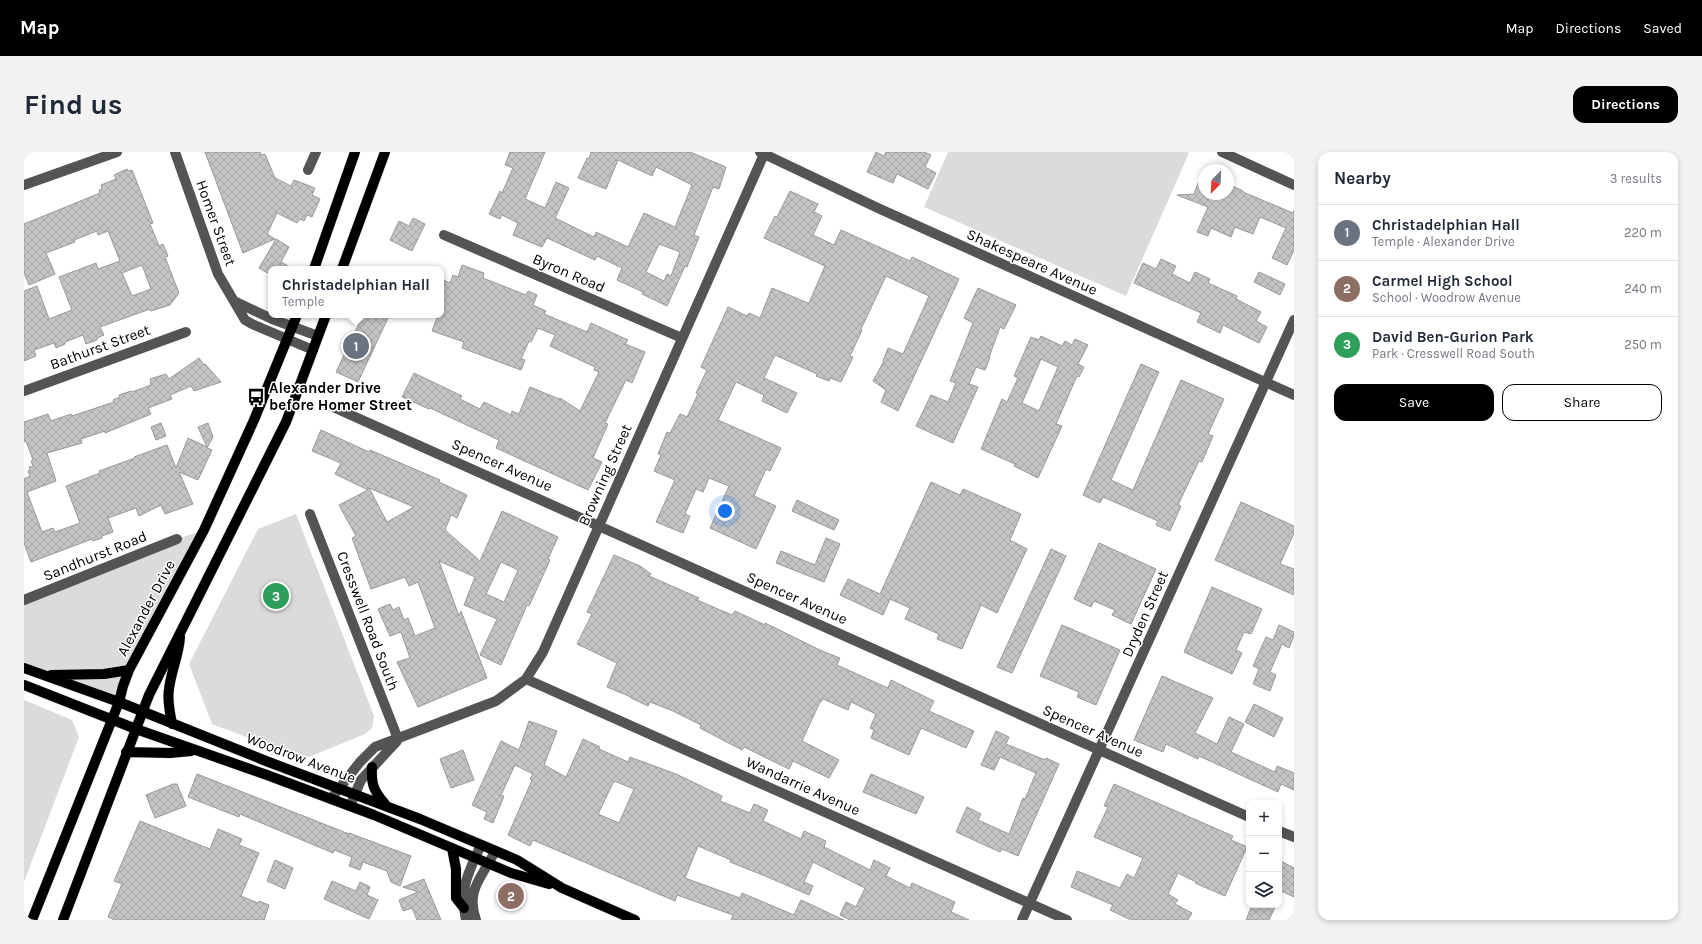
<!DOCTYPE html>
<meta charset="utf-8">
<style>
body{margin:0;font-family:Karla,sans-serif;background:#f2f2f3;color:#1f2937}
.controls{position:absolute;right:12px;bottom:12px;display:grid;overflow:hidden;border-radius:8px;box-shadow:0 2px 6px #0003}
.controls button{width:36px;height:36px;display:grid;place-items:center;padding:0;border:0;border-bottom:1px solid #e0e1e3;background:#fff;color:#1f2937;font:20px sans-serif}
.compass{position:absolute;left:1174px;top:12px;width:36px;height:36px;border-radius:50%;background:#fff;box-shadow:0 2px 6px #0003;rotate:204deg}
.you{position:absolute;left:701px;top:359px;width:14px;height:14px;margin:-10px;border:3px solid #fff;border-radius:50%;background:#1a73e8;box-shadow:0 0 0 6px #1a73e833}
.badge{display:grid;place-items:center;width:26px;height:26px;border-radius:50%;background:#000;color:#fff;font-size:13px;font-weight:700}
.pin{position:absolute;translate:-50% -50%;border:2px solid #fff;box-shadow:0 1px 4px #0006}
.popup{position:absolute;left:244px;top:114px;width:176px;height:52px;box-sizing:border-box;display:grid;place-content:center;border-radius:8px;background:#fff;filter:drop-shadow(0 1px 3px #0005);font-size:13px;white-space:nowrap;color:#747a83}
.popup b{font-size:15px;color:#1f2937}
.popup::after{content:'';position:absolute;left:50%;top:100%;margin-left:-8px;border:8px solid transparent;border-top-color:#fff}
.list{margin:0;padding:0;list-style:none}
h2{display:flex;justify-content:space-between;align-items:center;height:52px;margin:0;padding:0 16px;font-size:17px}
h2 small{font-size:13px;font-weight:400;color:#747a83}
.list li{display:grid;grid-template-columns:26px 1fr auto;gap:12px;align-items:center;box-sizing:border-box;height:56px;padding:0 16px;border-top:1px solid #e0e1e3}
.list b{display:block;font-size:15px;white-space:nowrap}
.list p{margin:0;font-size:13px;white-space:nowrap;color:#747a83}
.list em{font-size:13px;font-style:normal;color:#747a83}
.actions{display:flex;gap:8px;padding:12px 16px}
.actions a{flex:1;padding:9px 0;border:1px solid #000;border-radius:12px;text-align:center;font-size:14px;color:#000}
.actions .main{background:#000;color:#fff}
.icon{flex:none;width:22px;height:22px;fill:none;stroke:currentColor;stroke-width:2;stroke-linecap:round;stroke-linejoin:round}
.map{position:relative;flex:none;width:1270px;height:768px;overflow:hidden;border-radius:12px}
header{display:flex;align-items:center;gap:24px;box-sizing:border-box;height:56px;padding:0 20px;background:#000;color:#fff}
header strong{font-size:19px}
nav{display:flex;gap:22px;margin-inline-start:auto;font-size:14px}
.intro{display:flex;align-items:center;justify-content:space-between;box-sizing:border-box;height:96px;padding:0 24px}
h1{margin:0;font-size:28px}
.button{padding:10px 18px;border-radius:12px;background:#000;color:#fff;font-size:14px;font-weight:700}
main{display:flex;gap:24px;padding:0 24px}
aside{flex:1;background:#fff;border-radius:12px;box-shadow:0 2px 6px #0003}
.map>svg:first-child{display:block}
.park{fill:#dbdbdb}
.building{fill:url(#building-cross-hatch);stroke:#989898;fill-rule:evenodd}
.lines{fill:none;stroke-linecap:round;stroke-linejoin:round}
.major-casing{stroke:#dbdbdb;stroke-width:11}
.minor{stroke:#545454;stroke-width:10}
.major{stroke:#000;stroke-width:10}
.labels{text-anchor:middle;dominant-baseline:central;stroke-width:3;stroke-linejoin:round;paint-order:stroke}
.street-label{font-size:15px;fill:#000;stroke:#fff}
.poi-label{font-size:15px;font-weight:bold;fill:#000;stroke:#fff;text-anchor:start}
</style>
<header>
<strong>Map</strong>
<nav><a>Map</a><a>Directions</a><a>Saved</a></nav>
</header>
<div class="intro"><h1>Find us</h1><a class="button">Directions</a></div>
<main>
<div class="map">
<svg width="1270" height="768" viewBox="0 0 1270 768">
<defs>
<pattern id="building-cross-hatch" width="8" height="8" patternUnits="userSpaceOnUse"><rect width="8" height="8" fill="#c4c4c4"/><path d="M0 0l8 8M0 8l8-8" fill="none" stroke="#a7a7a7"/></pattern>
</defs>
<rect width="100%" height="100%" fill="#fff"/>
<!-- park -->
<path class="park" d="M924,0H1162L1165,1L1102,144L900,55Z
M272,362L350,564L348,576L341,582L280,607L188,572L165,512L234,377Z
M180,378L105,518L95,550L0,516V448L153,387Z
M0,548L48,568L55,585L0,730Z"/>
<!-- building -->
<path class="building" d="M181,0H236L237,3L241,2L251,26L267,34L270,28L291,36L288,43L296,47L288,65L283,63L280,69L276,67L273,71L253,61L243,82L251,87L219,101Z
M486,0H521L501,47L521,56L532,30L545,36L531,66L570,85L572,80L604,95L620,61L651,75L668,33L632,15L628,24L594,8L582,37L554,26L563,6L565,7L567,0H666L702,15L695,37L689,35L670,83L675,85L663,115L661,114L643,154L618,142L619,140L593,128L598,116L573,104L571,108L523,86L518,95L489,83L494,71L478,63L476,67L465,62L476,39L478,41L489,16L481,13ZM635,92L656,100L647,124L643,122L640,129L622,120Z
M852,0L860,4L862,0H900L907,3L901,15L912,21L904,37L873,22L869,31L843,20Z
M103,17L104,19L108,18L129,71L126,72L135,94L139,92L144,104L141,105L155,141L146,153L127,159L126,157L76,175L80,183L73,186V188L62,192L59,183L41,190V192L32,196L30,191L10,198L12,204L0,209V139L13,134L25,167L48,158L35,125L72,111L74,117L96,109L84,79L74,83L73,79L50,88L51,90L22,101L31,122L5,133L0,121V72L76,41L75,38L78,37L77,33L92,27L90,23ZM118,113L127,137L108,144L98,121Z
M1179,18L1180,42H1204V32L1219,39V40L1269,61L1270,58V98L1263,113L1248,106L1262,76L1236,65L1229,82L1211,75L1207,85L1187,76L1184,84L1173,80L1184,55L1153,43L1170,42Z
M766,39L794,52L790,60L798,64L789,83L810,93L817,78L886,109L888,105L935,127L874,259L857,250L862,238L849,229L860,209H859L864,196L879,202L905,144L862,124L837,177L838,178L826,204L829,205L817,230L806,226L805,229L792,224L793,222L751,203L740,226L773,241L763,261L738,249L740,243L712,230L694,268L757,296L746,319L742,317L730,344L752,354L732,397L686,376L705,334L685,326L679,340L672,337L661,362L666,364L659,381L632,370L651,328L630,319L637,303L634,302L643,280L646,281L656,262L663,265L674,242L672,241L683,218L677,215L704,155L723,164L725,161L736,166L748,136L784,151H785L801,114L740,86L751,64L753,65Z
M389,66L401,72L388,99L366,88L375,69L385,74Z
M252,87L265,95L257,110L269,117H247V123L235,116Z
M1137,107L1152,114L1148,122L1166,131L1171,120L1186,127L1184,131L1213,144L1212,147L1237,160L1232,169L1243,175L1235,191L1199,173L1196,181L1173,170L1177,161L1110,131L1119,111L1132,117Z
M438,113L460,121L459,126L502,143L504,139L513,143L509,153L522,159L520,162L563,180L567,171L604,188L601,192L621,200L608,231L602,228L581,271L584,272L569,306L578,310L564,338L472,296L475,288L406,256L405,257L378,245L390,221L438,244L436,247L456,257L460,250L487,263L488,259L495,262L506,235L535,247L536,246L556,259L575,220L570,218L571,215L526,194L531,183L514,176L507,190L505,189L497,207L501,208L497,218L438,196L440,190L408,179L414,163H417V127L426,131L429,123L434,125Z
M1235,120L1261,132L1256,143L1230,130Z
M954,136L992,153L980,177L976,175L965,205H966L961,218L952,215L945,232L954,235L929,291L892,274L907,243L924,250L932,231L926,229L949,171L940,166Z
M339,163H358L364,166L334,230L312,220Z
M1017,184L1038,194L1041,189L1048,193L1051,187L1064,193L1054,212L1060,215L1055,225L1053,224L1032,272L1038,274L1014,326L990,314L991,312L957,297L978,247L983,250L994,226L990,224L1007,185L1015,188ZM1017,207L1034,215L1015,259L998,251Z
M175,206L180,213L181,212L197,230L170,239L167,234L146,243L148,247L124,256L127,262L81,281V279L57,287L58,291L23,301L32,329L3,340L18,380L29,376L31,380L56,371L42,334L76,321L75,319L111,306L110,305L143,293L152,316L164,286L183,295L174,275L184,271L189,285L183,296L188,298L174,328L155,320L169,352L141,362L137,353L115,364L112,356L84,366L89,380L78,384V386L69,389L68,387L7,410L0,391V327L6,324L4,319L6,318L5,315L9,314L7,309L9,308L2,289L0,290V270L24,262L27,269L47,262L48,264L90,250L89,248L96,245L95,243L107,239L108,240L127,233L126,227L142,222L145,227Z
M1117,212L1135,220L1087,328L1109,338L1157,228L1200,247L1184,282L1189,284L1178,310L1175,309L1154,353L1157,354L1146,379L1132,373L1134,369L1079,345L1076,351L1059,343Z
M137,271L142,284L132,288L127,275Z
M297,278L345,300L346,298L416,328L415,330L443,343L433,366L427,363L421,378L456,409L478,359L534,385L524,407L526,408L505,454L503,453L477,513L456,503L473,467L440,453L451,425L415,409L435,464L437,459L463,526L394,555L373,510L386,506L377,480L366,484L354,457L366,452L369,458L375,455L380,468L384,466L391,484L411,476L394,430L385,434L381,425L347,437L328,386L332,384L315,353L344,338L311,322L317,311L288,299ZM345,336L390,355L363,370ZM477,410L494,418L480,450L462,442Z
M907,330L936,343L939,337L997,362L986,388L1003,397L973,461L957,453L938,497L913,487L915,482L881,467L886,456L866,447L859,463L816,443L824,427L856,442Z
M773,348L815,368L810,378L768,359Z
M1217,350L1270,374V381L1256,412L1270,417V443L1191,408Z
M802,386L816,392L800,430L752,411L757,399L791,413Z
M1075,391L1132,417L1107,472L1088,463L1091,458L1070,449L1067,455L1050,447Z
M1027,397L1042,404L988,521L973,515Z
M590,403L616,414L627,422L625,424L675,446L673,448L708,463L711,459L741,473V471L798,499L816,506L813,513L864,536L867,528L910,549L905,559L950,579L942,596L897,576L885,603L847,586L850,578L846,576L852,562L827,550L824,558L799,547L797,550H796L778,589L815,608L805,626L769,609L765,617L720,595L718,598L676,576L677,573L649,559L626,550L624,554L607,546V545L583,535L593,511L553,492L568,462L563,460Z
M1188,435L1238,457L1227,482L1220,480L1212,498L1218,501L1208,522L1160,500Z
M1038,473L1096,498L1072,553L1053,545L1055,540L1016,524Z
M1255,473L1270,480V484L1265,496L1258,492L1246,520L1252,523L1246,539L1229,532L1235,517L1229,514L1242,485L1249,488Z
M1138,524L1189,546L1171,581L1193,592L1205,565L1220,572L1207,600L1251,620L1253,614L1270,621V638L1257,632L1254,640L1175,604L1174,607L1142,592L1139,600L1110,588Z
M1230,552L1259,566L1250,585L1221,570Z
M505,569L533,579L520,613L542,625L559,587L576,595L575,597L604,610L606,605L652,622L698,644L696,649L726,661L730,652L744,658L739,669L777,687L780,679L802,689L800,695L846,718L850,708L866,716L862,724L886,736L888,731L931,750L927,760L945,768H826L816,763L822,750L832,755L841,736L789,710L780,730L789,734L785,743L746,726L706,710L707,708L674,694L661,726L716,746L718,741L770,763L777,748L820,768H707L709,763L653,743L651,749L509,688L506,694L484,683L508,628L506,627L509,622L491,613L477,643L480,644L469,671L460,667L463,660L448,653L477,589L495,598ZM590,629L610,637L595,671L574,662Z
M972,579L985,585L982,592L1021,608L1022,606L1035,612L994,704L978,697L976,700L932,680L943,655L957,662L954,668L985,682L999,646L1001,647L1012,621L976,605L970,618L957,613Z
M439,598L450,628L427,636L416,607Z
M173,622L325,682V681L387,704L376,734L367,730L363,719L339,710L336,718L325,714L328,705L310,698L309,701L216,662L215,665L164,645Z
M847,622L900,645L892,662L839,640Z
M149,632H153L162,654L131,666L122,643Z
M1090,632L1209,684L1207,688L1223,695L1201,744L1171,731L1172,730L1154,721L1144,742L1154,748L1151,752L1168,761L1164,768H1107L1086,758L1089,753L1047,735L1053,719L1096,736L1103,722L1110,726L1119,706L1070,685L1084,655L1080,654Z
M116,669L186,697L194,677L218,687L215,693L235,701L217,744L234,751L235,749L245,753L240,768H91L84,765L98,732L90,729Z
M251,708L269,716L261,737L243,729Z
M1255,708L1270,716V745L1255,738Z
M400,727L404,737L417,768H393L388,756L379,759L375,748L394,740L379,735Z
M308,729L332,739L336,730L346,735L343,743L354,748L345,767L300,747Z
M1228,753H1252L1245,768H1222Z"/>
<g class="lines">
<!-- major casing -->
<g class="major-casing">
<path id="major" d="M290,117L331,0
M318,117L361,0
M0,516L95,550L242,609L396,667L493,708L538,736L611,768
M27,523L80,522L105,518
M0,533L112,577L243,623L350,663L487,721L525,732
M148,572C146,560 143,549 145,537C147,519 155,503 156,485
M102,600L146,601L167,599
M348,615C347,633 350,639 361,652
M428,696L432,717V746L440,756
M8,768L95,550L99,534L105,518L180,378L230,268L273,163
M39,768L125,543L262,270L302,163"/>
</g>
<!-- minor -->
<path class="minor" d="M151,0L194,122L221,168L228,172L289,198
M736,0L856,57L1270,243
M1198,0L1270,33
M284,18L292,0
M0,33L93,0
M420,83L658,186
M210,149L248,167L294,184
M0,239L162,180
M309,255L1225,665
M286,362L374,587
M0,448L153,387
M502,527L1043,768
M307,647L336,610L351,595L472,549L502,527L519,500L741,0
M326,654L337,628L373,589
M1255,679L1270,685
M442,768C435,737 444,721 457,693
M452,768C441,737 459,725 471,699
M998,768L1270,168"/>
<!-- major -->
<use href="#major" class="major"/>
</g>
<!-- icons -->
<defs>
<g id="bus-bare" transform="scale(1.38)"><path d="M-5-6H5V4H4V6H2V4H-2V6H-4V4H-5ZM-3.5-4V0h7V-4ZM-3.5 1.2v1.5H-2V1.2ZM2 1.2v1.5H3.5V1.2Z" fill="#000" stroke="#fff" stroke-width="2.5" paint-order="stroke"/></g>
</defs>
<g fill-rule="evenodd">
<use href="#bus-bare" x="232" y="245"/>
</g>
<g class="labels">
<!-- street labels -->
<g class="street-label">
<text transform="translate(192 71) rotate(70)">Homer Street</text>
<text transform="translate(1008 110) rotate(24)">Shakespeare Avenue</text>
<text transform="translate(545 121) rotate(23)">Byron Road</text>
<text transform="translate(76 195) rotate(-20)">Bathurst Street</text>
<text transform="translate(478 313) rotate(24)">Spencer Avenue</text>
<text transform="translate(581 323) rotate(-66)">Browning Street</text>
<text transform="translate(71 404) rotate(-22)">Sandhurst Road</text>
<text transform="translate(773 446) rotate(24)">Spencer Avenue</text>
<text transform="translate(122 456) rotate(-62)">Alexander Drive</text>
<text transform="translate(1121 462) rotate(-66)">Dryden Street</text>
<text transform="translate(344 469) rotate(69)">Cresswell Road South</text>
<text transform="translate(1069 579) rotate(24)">Spencer Avenue</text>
<text transform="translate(277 606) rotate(21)">Woodrow Avenue</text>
<text transform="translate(779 634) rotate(24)">Wandarrie Avenue</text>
</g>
<!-- poi labels -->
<g class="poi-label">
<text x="245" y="236">Alexander Drive<tspan x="245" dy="17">before Homer Street</tspan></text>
</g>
</g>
</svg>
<div class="controls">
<button>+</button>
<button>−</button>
<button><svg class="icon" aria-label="layers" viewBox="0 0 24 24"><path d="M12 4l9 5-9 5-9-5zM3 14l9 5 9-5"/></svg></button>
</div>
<svg class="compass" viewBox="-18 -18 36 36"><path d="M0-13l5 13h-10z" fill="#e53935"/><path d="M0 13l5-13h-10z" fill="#747a83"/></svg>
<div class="you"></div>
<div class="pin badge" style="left:332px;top:194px;background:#6b7280">1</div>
<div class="popup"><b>Christadelphian Hall</b>Temple</div>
<div class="pin badge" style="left:487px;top:744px;background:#8d6e63">2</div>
<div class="pin badge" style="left:252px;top:444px;background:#2e9e5b">3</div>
</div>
<aside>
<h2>Nearby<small>3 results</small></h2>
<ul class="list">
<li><span class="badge" style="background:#6b7280">1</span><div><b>Christadelphian Hall</b><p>Temple · Alexander Drive</p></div><em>220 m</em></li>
<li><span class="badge" style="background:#8d6e63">2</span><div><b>Carmel High School</b><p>School · Woodrow Avenue</p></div><em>240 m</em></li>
<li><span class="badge" style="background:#2e9e5b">3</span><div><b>David Ben-Gurion Park</b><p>Park · Cresswell Road South</p></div><em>250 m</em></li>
</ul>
<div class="actions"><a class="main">Save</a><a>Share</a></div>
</aside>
</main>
